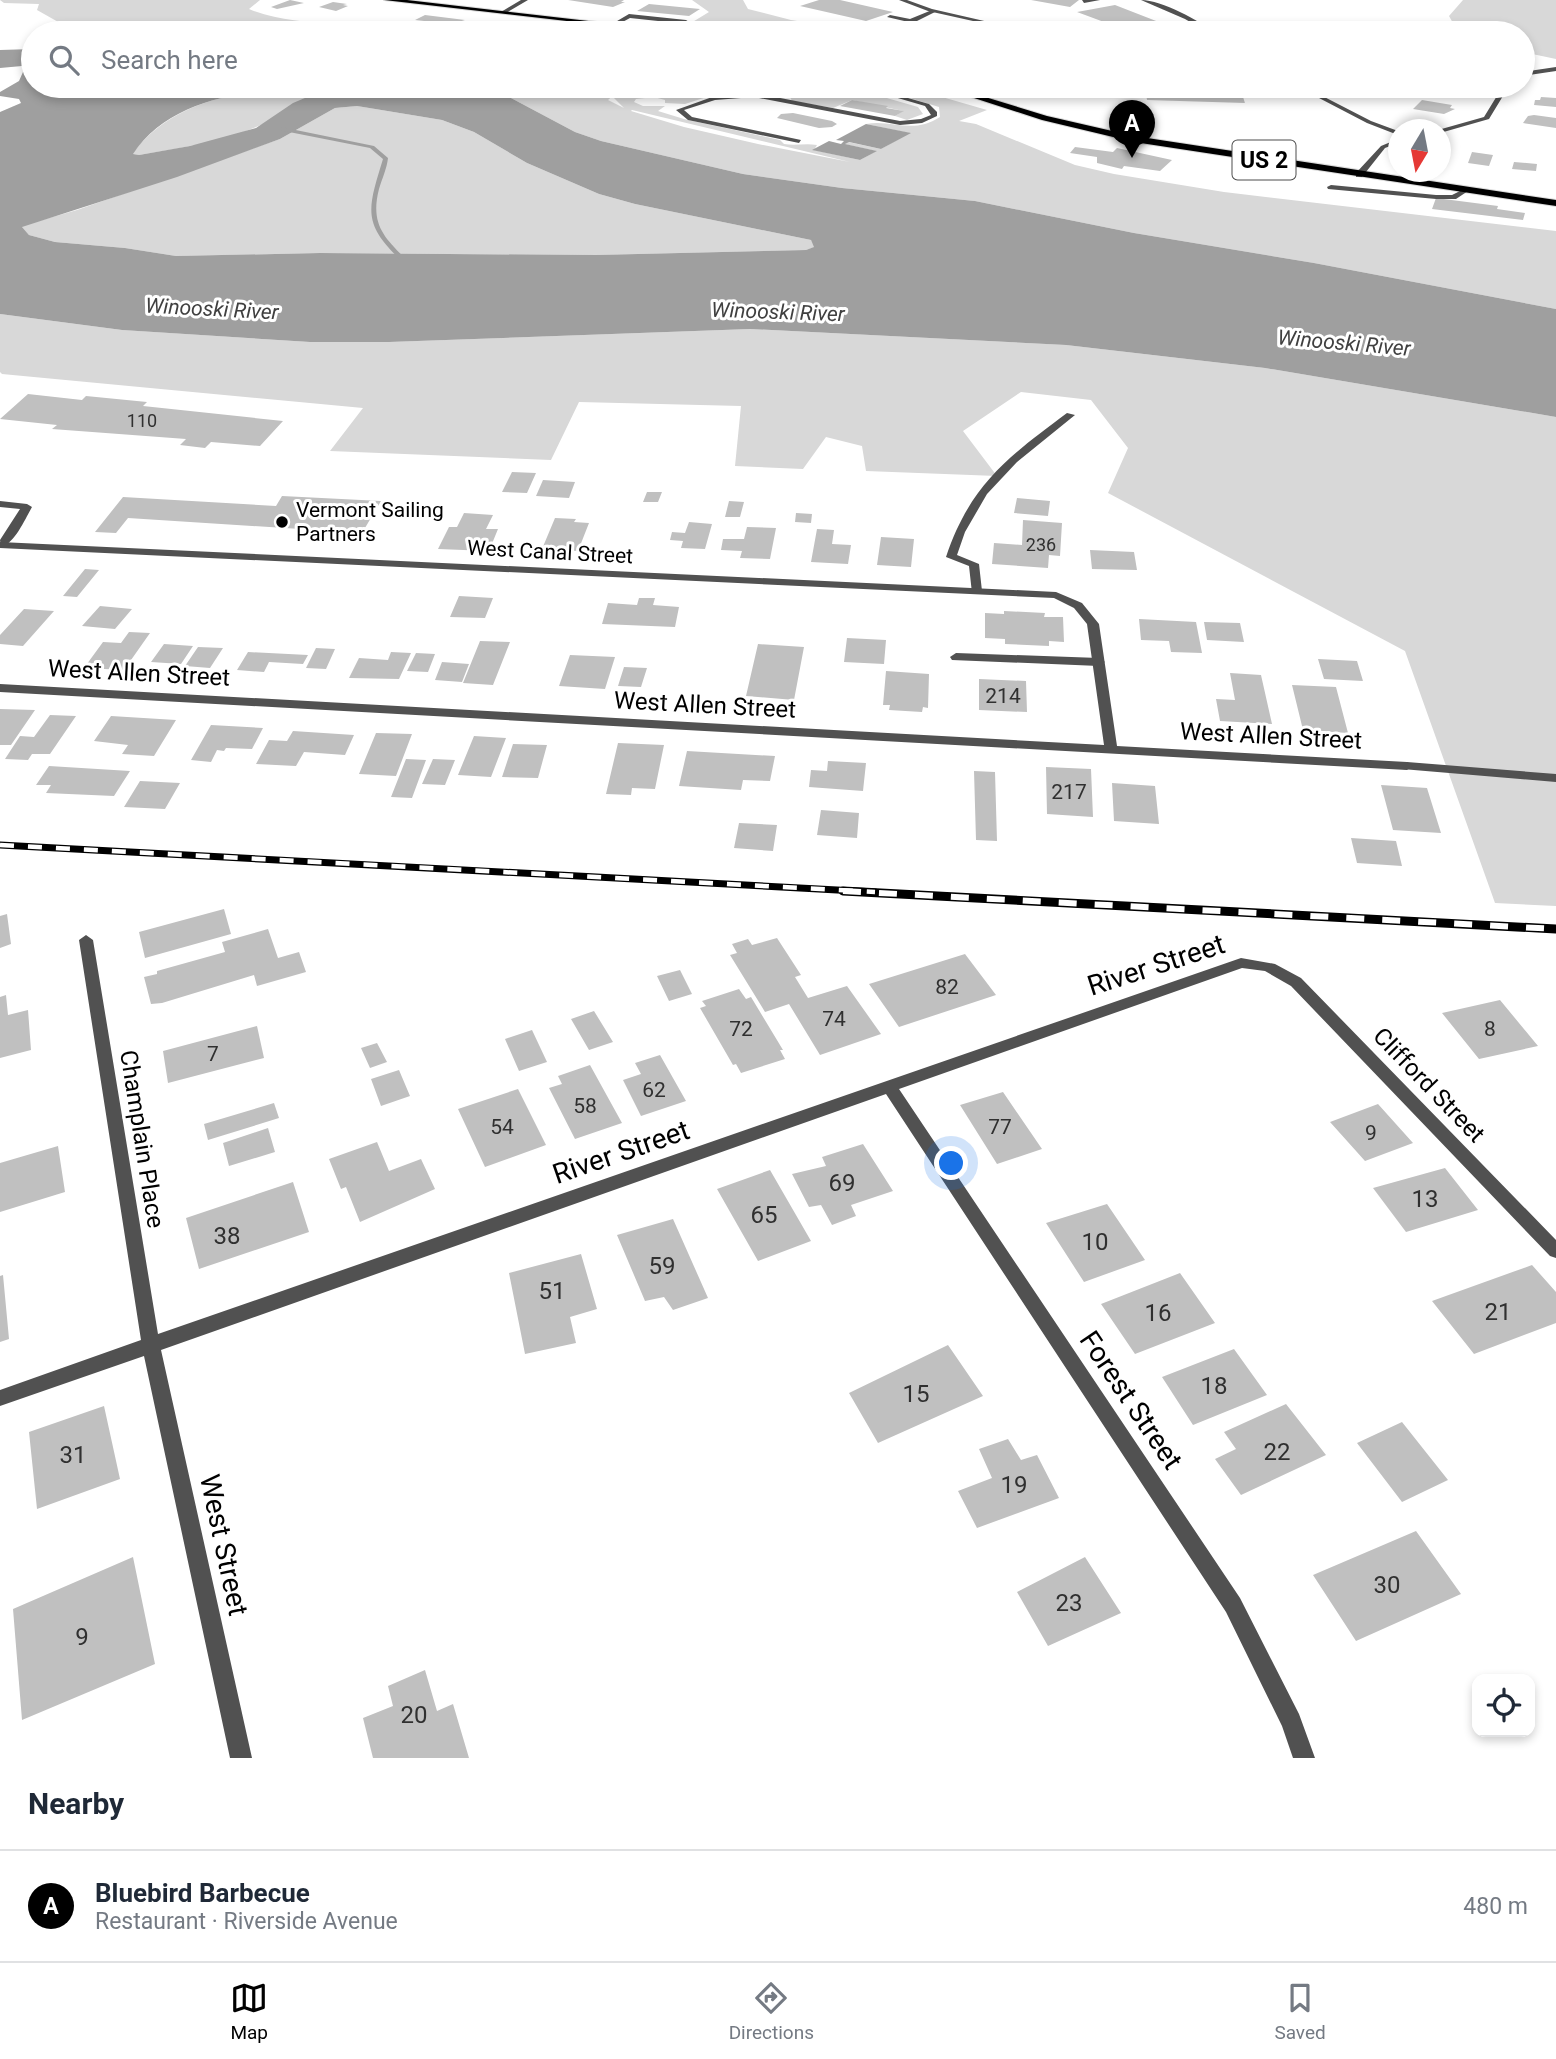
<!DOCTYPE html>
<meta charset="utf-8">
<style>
body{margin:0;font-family:Roboto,sans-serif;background:#f2f2f3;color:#1f2937}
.controls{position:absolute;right:21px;bottom:21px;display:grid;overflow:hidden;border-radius:14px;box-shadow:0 4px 10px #0003}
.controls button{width:63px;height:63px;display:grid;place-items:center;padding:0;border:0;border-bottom:2px solid #e0e1e3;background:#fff;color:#1f2937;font:35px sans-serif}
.compass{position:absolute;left:1388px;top:119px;width:63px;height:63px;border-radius:50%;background:#fff;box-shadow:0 4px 10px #0003;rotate:190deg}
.you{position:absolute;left:952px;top:1164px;width:24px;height:24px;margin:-18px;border:5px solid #fff;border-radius:50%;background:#1a73e8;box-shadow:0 0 0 10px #1a73e833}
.badge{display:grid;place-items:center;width:46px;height:46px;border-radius:50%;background:#000;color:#fff;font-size:23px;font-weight:700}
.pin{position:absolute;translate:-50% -58px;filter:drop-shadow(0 2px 4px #0008)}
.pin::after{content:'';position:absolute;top:37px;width:24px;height:21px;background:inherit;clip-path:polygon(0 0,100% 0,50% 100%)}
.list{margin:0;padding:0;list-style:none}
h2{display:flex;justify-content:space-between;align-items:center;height:91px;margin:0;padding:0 28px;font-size:30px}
h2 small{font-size:23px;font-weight:400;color:#747a83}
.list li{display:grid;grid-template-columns:46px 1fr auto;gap:21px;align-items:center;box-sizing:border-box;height:112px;padding:0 28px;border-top:2px solid #e0e1e3}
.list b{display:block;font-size:26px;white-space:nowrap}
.list p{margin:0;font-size:23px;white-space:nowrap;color:#747a83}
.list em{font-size:23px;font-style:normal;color:#747a83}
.icon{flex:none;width:38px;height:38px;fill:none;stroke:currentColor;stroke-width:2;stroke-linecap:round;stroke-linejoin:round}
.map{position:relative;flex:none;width:1556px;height:1758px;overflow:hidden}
.search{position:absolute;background:#fff;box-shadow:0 4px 10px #0003;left:21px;right:21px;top:21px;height:77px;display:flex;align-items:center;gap:18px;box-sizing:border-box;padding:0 24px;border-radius:38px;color:#747a83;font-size:26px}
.sheet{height:203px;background:#fff}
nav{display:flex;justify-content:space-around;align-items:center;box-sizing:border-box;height:98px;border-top:2px solid #e0e1e3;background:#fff;font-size:19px;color:#747a83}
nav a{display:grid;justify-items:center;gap:4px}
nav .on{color:#000}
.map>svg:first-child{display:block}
.green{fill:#d8d8d8;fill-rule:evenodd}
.water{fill:#9f9f9f;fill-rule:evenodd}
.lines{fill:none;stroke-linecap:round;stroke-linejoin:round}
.stream{fill:#9f9f9f;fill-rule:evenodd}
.river{fill:#9f9f9f;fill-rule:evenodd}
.building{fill:#c0c0c0}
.primary-casing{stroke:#dbdbdb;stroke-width:2}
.lane{fill:#515151;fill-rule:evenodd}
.street{fill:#515151;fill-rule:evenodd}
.primary{fill:#000;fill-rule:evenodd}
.rail-far1-casing{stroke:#000;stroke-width:7}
.rail-casing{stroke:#000;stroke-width:9}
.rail-far1{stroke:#fff;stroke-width:4.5;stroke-dasharray:14;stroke-linecap:butt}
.rail{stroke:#fff;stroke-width:6;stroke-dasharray:18;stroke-linecap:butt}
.poi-dot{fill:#000;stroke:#fff;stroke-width:2.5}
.labels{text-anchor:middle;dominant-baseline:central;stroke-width:6;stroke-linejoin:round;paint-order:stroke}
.far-number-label{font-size:18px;fill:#303030}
.far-water-label{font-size:21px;font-style:italic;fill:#404040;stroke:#fff}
.far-poi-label{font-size:21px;fill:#000;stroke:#fff;text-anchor:start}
.far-street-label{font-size:21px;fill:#000;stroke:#fff}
.number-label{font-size:21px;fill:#303030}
.shield{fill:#fff;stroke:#4c4c4c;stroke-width:2}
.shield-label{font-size:23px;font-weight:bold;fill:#000}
.street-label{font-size:24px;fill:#000;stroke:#fff}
.near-number-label{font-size:24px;fill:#303030}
.near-street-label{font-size:28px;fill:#000;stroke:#fff}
</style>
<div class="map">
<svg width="1556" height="1758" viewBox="0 0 1556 1758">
<rect width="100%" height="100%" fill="#fff"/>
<!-- green -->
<path class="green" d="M0,0H260L249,9C278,21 305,20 335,26L337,29L335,33H49L60,23L37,10L39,4L4,3Z
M692,0H743L748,9L791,20L872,33H727L686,26L709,12Z
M1463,0H1556V59L1523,52V33L1458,32L1449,16Z
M468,86H623L608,100L624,108L614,98L639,86H718L716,94L685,104L665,103V100L654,97L636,99L634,102L643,106H665L658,111L684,119L780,140L784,144C796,146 805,143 817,145L814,150L860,160L876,151L844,144L848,142L881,149L909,133L866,124C892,119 913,135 940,117L939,107L871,86H904L987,110L959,121L976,124L1075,165L1114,174L1224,192L1556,231V309L1314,263L1134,233L975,201L842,188L743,174L601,141L575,132L511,98ZM631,111L632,110L850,162L758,144L684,127Z
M797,86H845L918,107L923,114L907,120L895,116L903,111L852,100L833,108L792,101L788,93Z
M260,92L313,95C292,104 277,119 256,127C220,143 178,148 139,155L132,154C163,113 211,96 260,92Z
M357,106L442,120L474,132L527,163L599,194L635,204L811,240L815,247L806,250L596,255L320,253L176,256L125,248L55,242L29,235L21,226L77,210L280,139L335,108Z
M0,314L122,330L310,342H389L750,329L1066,345L1265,368L1556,417V906L1495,903L1405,651L1108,493L1128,448L1091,400L1021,392L963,431L997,476L866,471L862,446L826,437L803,469L735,466L741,406L579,402L551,460L330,451L363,408L2,374L0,372Z"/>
<!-- water -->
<path class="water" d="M33,65V86H468L511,98L575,132L601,141L743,174L842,188L975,201L1134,233L1314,263L1556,309V417L1265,368L1066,345L750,329L389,342H310L122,330L0,314V112L21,103L19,99L0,96V92L19,81L23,72ZM260,92L312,95L293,103L256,128L190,146L139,155L133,154C160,113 212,96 260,92ZM357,106L442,120L474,132L527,163L599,194L635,204L811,240L814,247L806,250L596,255L320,253L176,256L125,248L55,242L29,235L22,227L177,177L280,139L335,108Z
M866,124L911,133L881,149L849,142L845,144L877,151L860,160L812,150L829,141L841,144L844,141L836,140Z"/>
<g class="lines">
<!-- stream -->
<path class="stream" d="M281,127L374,146L388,158C387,168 382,179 379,189C370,224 384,238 408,261V263H404C362,224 367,211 383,159L370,148L279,130Z"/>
<!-- river -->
<path class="river" d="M33,49V65L0,68V50Z"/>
</g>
<!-- building -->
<path class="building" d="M290,0L304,3L277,9L271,7Z
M568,0H624L621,2H625L613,7Z
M819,0H840L893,12L866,21L800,6Z
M1031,0H1079L1070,7Z
M333,2L347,4L343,5L348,6L336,11L319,7Z
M649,4L700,9L689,16L637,11Z
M1115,5L1169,26L1131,32L1077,12Z
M425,15L465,20L452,24L415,20Z
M527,22L543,23L529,33H509Z
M947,22L990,32V33H930L918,30Z
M442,24L462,27L454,31L434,30Z
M1145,86L1240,88L1245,103L1147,100Z
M1433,86L1463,87L1462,90H1467L1459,95L1430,92Z
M1541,97L1556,98V107L1534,105L1535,100H1540Z
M852,100L888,106L886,108L904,111L895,116L840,106Z
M1422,100L1452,105L1450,108L1455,109L1444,114L1413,109Z
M793,113L832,121L837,124L832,127L819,128L777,118L781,114Z
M1534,115L1556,118V128L1523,123L1528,116Z
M1075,147L1113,152L1117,148L1172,160L1160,171L1124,166L1122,169L1097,163V157L1070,153Z
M1472,152L1493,155L1489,166L1468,163Z
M1514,162L1537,164L1536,171L1512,169Z
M1436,198L1498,206L1497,209L1525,213L1523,220L1432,209Z
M28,394L82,400L86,396L147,402L143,406L283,421L260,446L211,442L205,448L180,445L186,439L52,429L57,425L0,419Z
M512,472L536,473L527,493L502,492Z
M543,480L575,482L569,498L536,496Z
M647,492H662L658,502H643Z
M282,496L381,501L362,533L128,518L116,533L95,532L123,497L276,506Z
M1017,498L1050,501L1048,516L1014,513Z
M729,501L744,502L740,517H725Z
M464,513L493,515L486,529H498L489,551L438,549L449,527H457Z
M796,513L812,514L811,523L795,522Z
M555,518L576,519L574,522L589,523L578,551L542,549Z
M1023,520L1062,523L1060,556L1049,555L1048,568L992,564L994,543L1022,545Z
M689,522L712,524L705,549L681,548L683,541L670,540L672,532L685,533Z
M747,527L776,528L770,559L740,558L742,551L721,550L723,539H744Z
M817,529L834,530L832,544L851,545L848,564L811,562Z
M881,537L914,539L911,567L877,565Z
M1090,550L1134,552L1137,570L1092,569Z
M85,569L99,570L77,597L63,596Z
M459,596L493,598L485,618L450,617Z
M639,598H655L653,605L679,607L675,627L602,624L608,603L637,605Z
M100,606L132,609L115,629L82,626Z
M24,609L54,611L23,646L0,644V635Z
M1004,611L1045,613L1044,617H1063L1064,642L1049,641V646L1005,644V639L985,638V613L1004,614Z
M1139,619L1196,622L1202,653L1171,652L1169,641L1141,640Z
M1204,622L1240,623L1244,642L1207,640Z
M129,632L150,633L124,670L84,668L103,642L121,643Z
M847,638L886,640L884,664L844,662Z
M480,641L510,642L493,685L463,683Z
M164,644L193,646L181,664L151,662Z
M758,644L804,647L794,700L746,696Z
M198,647L223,648L210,668L185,666Z
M316,648L335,649L326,669L306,668Z
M248,652L308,655L303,664L269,662L264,672L237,670Z
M391,652L411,653L399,679L349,678L359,658L388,660Z
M416,653L435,654L428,672L407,671Z
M570,655L615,657L605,689L559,686Z
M1318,659L1357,661L1363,681L1324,679Z
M442,662L469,664L462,682L435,680Z
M624,667L647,668L641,687L618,686Z
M886,671L929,674L928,708L923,707L922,712L889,710L890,705H883Z
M1230,673L1261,675L1272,724L1220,721L1216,699L1235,700Z
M979,679L1026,681L1027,712L979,710Z
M1292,685L1336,687L1348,733L1303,730Z
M0,709L35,710L11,745H0Z
M50,715L76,716L50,754H32L28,760L5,759L20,736L34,737Z
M111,716L176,720L154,756L122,754L128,745L94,741Z
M211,725L263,728L252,749L226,748L224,751L217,750L211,762L191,760Z
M293,731L354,735L345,755L304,752L296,766L256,764L269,740L287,741Z
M376,733L412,734L396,776L359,774Z
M474,736L506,738L491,777L458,775Z
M618,743L664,745L655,789L632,788L631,795L606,794Z
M513,744L547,745L538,778L502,777Z
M687,751L775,756L770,781L743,780L741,790L679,786Z
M406,759L426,760L412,798L391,797Z
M433,759L455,760L445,785L422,784Z
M828,761L866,763L863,791L809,787L811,770L827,771Z
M49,766L130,771L114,796L46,793L51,785H36Z
M1046,767L1091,769L1093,817L1047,814Z
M974,771L995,772L997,841L976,840Z
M140,781L180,783L165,809L124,807Z
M1112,783L1155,786L1159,824L1114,821Z
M1381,785L1427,788L1441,833L1393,830Z
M821,810L859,813L857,838L817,835Z
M739,823L777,825L773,851L734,848Z
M1351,838L1396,841L1402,866L1357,863Z
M224,909L231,934L145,958L139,932Z
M7,914L11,944L0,948V916Z
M268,929L278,958L299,952L306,972L257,986L254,975L162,1003L151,1004L144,977L157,974V971L225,952L222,942Z
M777,938L801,975L795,977L808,998L847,986L881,1034L820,1055L789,1004L765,1012L730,955L737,953L732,944L748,939L752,945Z
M965,954L996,995L899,1027L869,984Z
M680,970L692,994L669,1001L657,976Z
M739,989L746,999L751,997L783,1050H780L785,1059L741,1073L736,1064L733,1065L700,1008L706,1006L702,1001Z
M6,995L8,1015L28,1010L31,1050L0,1058V997Z
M1500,1000L1538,1046L1479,1059L1442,1013Z
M594,1011L613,1042L589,1050L571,1019Z
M257,1026L264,1058L168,1083L163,1051Z
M532,1030L547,1062L519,1071L505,1039Z
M377,1043L387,1062L370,1068L361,1048Z
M660,1055L686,1101L641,1116L623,1080L641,1074L635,1063Z
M590,1065L622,1123L575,1139L549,1088L562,1084L558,1076Z
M399,1070L410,1096L381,1106L371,1079Z
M518,1089L546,1145L485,1167L458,1109Z
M1003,1092L1042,1149L997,1164L960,1105Z
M274,1103L279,1118L208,1140L204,1124Z
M1378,1104L1413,1143L1365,1161L1330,1122Z
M268,1128L275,1152L229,1166L223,1143Z
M377,1142L389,1171L421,1159L435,1189L360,1222L346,1187L341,1189L329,1159Z
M863,1144L893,1191L851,1205L856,1216L832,1225L821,1205L809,1207L792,1174L826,1166L822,1157Z
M58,1146L65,1192L0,1212V1163Z
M1445,1168L1478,1210L1406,1232L1373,1188Z
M770,1170L811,1241L758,1261L717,1189Z
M293,1182L309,1232L199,1269L186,1218Z
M1107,1204L1145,1260L1084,1282L1046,1223Z
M673,1219L708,1298L673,1310L664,1297L645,1301L617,1235Z
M581,1254L597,1309L570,1317L576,1343L525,1354L509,1273Z
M1532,1265L1556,1292V1323L1474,1354L1432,1301Z
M1180,1273L1215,1323L1135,1354L1101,1304Z
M3,1275L9,1339L0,1342V1276Z
M948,1345L983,1396L878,1443L849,1393Z
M1234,1349L1267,1395L1193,1425L1162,1377Z
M1286,1404L1326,1455L1241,1495L1215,1459L1236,1449L1224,1432Z
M104,1406L120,1479L37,1509L29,1432Z
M1402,1422L1448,1480L1402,1502L1357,1443Z
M1008,1439L1021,1460L1037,1455L1059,1498L977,1528L958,1491L992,1478L979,1449Z
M1416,1531L1461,1594L1356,1641L1313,1575Z
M133,1557L155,1664L22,1720L13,1609Z
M1085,1557L1121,1613L1048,1646L1017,1592Z
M425,1670L437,1711L453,1704L469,1758H373L363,1718L393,1706L388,1686Z"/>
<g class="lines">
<!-- primary casing -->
<g class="primary-casing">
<path id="primary" d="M384,0H407L693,33H671Z
M937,86H949L1047,116L1134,136L1556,200V206L1134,142L1042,120Z"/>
</g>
<!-- lane -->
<path class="lane" d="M521,0H528L506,13L501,12Z
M1082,0H1100L1084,3Z
M932,10L937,11L917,21L932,24L930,27L887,17L890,15L910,19Z
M629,14L686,20L689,22L686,24L630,18L617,25L612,24Z
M1061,21H1065L1103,33H1095L1061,23Z
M857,86H866L929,104L937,112V116L922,123L900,125L754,97L715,100L684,110L692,117L801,140L799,143L688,120L676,110L715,96L754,93L900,121L921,119L931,115L925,106Z
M1102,86L1134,89L1137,86H1143L1136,93Z
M1314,92L1316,95L1249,98L1246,96L1249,94Z
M1331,185L1436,195H1452L1464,189L1468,191L1456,199H1436L1328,189L1327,187Z
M1067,413L1075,415L1017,462L987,494L965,532L957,555L979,564L982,591L976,594L972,593L969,566L946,557C970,485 1008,457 1067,413Z
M0,501L27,504L32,507C24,521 16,541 1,548L0,540L20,509L0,507Z
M956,653L1099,658L1105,662L1099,666L952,660L950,657Z
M1407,762L1556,774V782L1402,769L1401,766Z"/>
<!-- street -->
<path class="street" d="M899,0H907L932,9L1037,33H1027L928,11Z
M1141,0C1162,0 1199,21 1216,33H1209L1185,19Z
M1556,67V71L1523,76V72Z
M1296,86H1303L1371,121L1398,131V135L1367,123Z
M1503,86H1509L1489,119L1440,133V130H1438L1484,117Z
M1398,139V143L1385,148L1362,177H1356V173L1381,146Z
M0,542L1056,592L1082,603L1099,624L1117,746L1407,762L1413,766L1407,770L0,692V684L1104,745L1087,624L1074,608L1054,598L0,548Z
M86,935L93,940L158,1334L1241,958L1275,964L1301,978L1556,1240V1258L1550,1256L1291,986L1265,971L1242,968L899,1089L1240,1598L1299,1714L1315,1758H1293L1282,1726L1226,1612L886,1094L161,1350L252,1758H230L144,1356L0,1406V1390L141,1340L79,940Z"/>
<!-- primary -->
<use href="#primary" class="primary"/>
<!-- rail-far1 casing -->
<g class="rail-far1-casing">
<path id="rail-far1" d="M0,845L875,892"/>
</g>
<!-- rail casing -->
<g class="rail-casing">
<path id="rail" d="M843,891L1556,929"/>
</g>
<!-- rail-far1 -->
<use href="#rail-far1" class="rail-far1"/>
<!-- rail -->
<use href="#rail" class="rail"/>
</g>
<!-- markers -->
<circle class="poi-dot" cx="282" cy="522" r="7"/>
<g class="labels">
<!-- far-number labels -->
<g class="far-number-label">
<text x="142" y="420">110</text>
<text x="1041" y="544">236</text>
</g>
<!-- far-water labels -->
<g class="far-water-label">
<text transform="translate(212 309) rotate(3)">Winooski River</text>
<text transform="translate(778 312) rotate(2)">Winooski River</text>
<text transform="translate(1344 343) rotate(5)">Winooski River</text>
</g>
<!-- far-poi labels -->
<g class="far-poi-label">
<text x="296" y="510">Vermont Sailing<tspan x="296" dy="24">Partners</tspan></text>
</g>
<!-- far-street labels -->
<g class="far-street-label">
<text transform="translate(550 552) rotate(3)">West Canal Street</text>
</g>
<!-- number labels -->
<g class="number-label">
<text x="1003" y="696">214</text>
<text x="1069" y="792">217</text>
<text x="947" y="987">82</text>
<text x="834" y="1019">74</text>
<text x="741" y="1029">72</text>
<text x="1490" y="1029">8</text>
<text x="213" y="1054">7</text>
<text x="654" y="1090">62</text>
<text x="585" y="1106">58</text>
<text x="502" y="1127">54</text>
<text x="1000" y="1127">77</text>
<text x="1371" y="1133">9</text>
</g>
<!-- shield labels -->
<rect class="shield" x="1232.5" y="140.5" width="63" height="39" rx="5"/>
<g class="shield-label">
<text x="1264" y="160">US 2</text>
</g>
<!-- street labels -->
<g class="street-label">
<text transform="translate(139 673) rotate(3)">West Allen Street</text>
<text transform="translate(705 705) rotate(3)">West Allen Street</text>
<text transform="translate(1271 736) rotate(3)">West Allen Street</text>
<text transform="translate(1429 1085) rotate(46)">Clifford Street</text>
<text transform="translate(142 1139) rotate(81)">Champlain Place</text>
</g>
<!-- near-number labels -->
<g class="near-number-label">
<text x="842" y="1183">69</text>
<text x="1425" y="1199">13</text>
<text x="764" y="1215">65</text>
<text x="227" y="1236">38</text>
<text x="1095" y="1242">10</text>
<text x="662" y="1266">59</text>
<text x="552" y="1291">51</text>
<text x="1498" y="1312">21</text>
<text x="1158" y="1313">16</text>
<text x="1214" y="1386">18</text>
<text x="916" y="1394">15</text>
<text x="1277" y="1452">22</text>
<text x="73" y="1455">31</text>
<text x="1014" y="1485">19</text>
<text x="1387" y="1585">30</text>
<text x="1069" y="1603">23</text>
<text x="82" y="1637">9</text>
<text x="414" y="1715">20</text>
</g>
<!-- near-street labels -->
<g class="near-street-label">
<text transform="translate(1156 965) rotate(-18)">River Street</text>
<text transform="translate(621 1152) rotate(-19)">River Street</text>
<text transform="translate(1131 1400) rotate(56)">Forest Street</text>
<text transform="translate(224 1545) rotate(78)">West Street</text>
</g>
</g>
</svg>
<div class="controls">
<button><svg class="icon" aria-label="locate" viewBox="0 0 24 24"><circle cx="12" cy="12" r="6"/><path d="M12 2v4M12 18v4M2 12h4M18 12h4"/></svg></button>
</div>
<svg class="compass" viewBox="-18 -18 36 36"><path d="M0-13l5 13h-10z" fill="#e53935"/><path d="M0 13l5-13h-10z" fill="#747a83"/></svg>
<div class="you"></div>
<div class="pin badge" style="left:1132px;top:158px">A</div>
<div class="search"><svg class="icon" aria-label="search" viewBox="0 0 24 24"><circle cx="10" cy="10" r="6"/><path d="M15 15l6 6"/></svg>Search here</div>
</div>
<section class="sheet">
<h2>Nearby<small></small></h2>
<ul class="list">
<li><span class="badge">A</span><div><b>Bluebird Barbecue</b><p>Restaurant · Riverside Avenue</p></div><em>480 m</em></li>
</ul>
</section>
<nav>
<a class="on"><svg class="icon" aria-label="map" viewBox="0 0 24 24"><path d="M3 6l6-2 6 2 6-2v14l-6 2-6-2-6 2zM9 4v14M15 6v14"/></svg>Map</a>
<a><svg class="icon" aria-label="directions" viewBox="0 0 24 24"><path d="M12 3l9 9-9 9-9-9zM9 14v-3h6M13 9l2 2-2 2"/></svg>Directions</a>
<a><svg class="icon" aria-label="saved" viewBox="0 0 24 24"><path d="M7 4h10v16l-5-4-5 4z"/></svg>Saved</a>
</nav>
